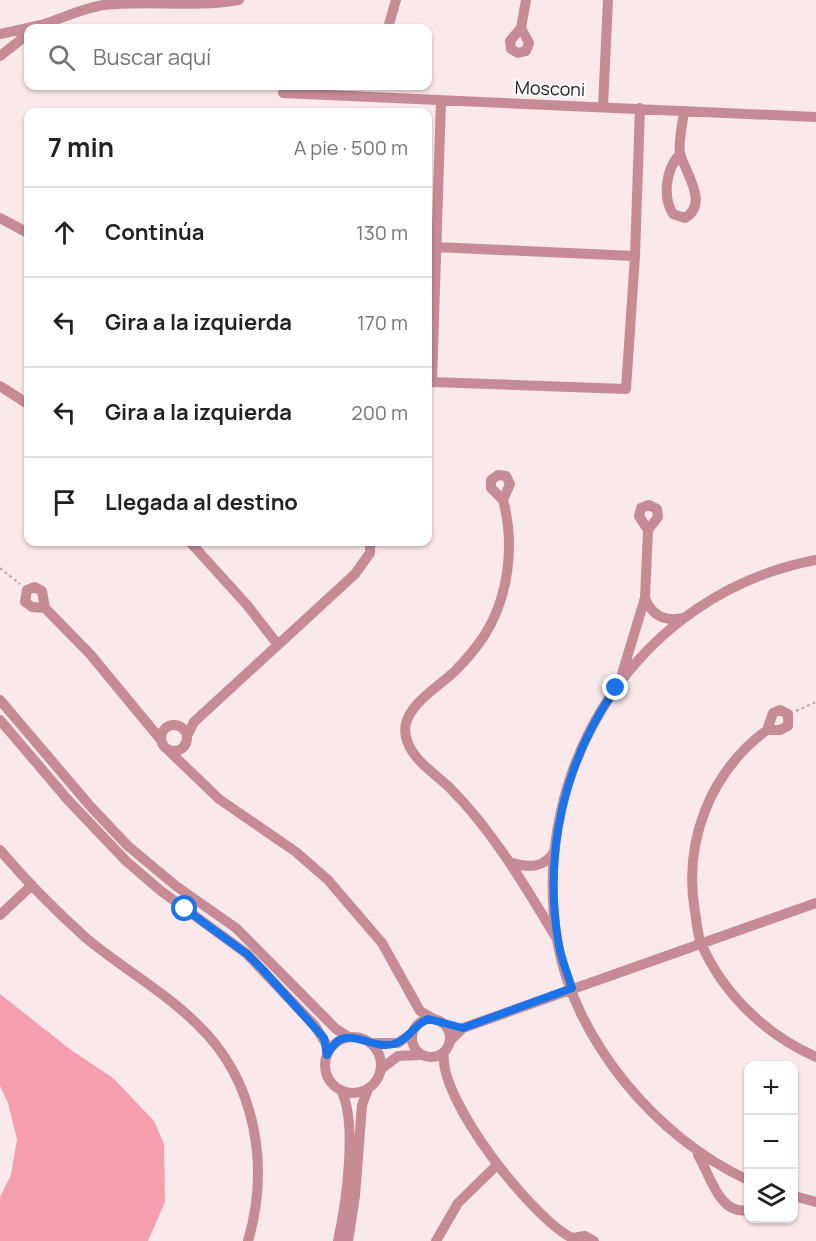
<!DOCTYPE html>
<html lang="es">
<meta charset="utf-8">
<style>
body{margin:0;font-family:Manrope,sans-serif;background:#f2f2f2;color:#222}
.controls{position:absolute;right:18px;bottom:18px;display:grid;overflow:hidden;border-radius:12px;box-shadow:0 2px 4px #0004}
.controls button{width:54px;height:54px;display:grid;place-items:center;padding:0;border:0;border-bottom:2px solid #e0e0e0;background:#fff;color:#222;font:30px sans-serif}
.stop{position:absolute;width:18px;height:18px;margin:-14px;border:4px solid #1a73e8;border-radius:50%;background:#fff}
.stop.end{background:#1a73e8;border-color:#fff;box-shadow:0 2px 6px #0008}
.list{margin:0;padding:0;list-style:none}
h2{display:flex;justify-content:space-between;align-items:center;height:78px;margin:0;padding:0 24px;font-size:26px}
h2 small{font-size:20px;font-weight:400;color:#767676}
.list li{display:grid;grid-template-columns:39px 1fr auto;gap:18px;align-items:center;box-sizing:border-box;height:90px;padding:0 24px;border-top:2px solid #e0e0e0}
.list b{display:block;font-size:22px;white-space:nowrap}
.list em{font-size:20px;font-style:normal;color:#767676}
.icon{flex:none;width:33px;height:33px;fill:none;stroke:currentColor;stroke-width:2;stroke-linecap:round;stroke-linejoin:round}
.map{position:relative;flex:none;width:816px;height:1241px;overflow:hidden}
.search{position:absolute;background:#fff;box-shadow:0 2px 4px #0004;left:24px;top:24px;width:408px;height:66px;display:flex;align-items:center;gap:15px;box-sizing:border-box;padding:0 21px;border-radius:12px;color:#767676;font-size:22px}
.panel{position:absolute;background:#fff;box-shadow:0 2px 4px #0004;left:24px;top:108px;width:408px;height:438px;border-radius:12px}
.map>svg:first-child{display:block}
.water{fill:#f59ead}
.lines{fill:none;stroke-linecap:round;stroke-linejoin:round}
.path{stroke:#baaaac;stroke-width:2;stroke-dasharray:3 3;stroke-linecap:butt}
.street{stroke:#c78b95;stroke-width:10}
.route{stroke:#1a73e8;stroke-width:8}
.labels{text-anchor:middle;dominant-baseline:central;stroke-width:4.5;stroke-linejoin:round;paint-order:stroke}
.street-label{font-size:18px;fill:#27191b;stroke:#fbfbfb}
</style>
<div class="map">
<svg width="816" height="1241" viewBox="0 0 816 1241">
<rect width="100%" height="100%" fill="#fae9eb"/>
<!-- water -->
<path class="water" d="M0,994L71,1050L113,1078L154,1121L164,1144L165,1202L148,1241H0V1197L11,1175L17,1139L8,1103L0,1086Z"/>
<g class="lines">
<!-- path -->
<path class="path" d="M0,568L20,584
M796,711L816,702"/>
<!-- street -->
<path class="street" d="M41,25C62,19 82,8 104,5C148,0 194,8 239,0
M388,28L396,0
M521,28L529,43L526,51L518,53L511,49L510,41Z
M521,28L526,0
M0,34L41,25L37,28
M0,56L28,34
M283,93L816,117
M441,101L432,382L626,389L635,256L640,108
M603,106L608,0
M680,154C666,169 662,196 673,214L685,218C710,203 684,171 680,153C678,141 683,123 684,111
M0,218L28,233
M435,247L635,256
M0,386L28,404
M498,475L506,476L510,484L503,500L491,488V480Z
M503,500C515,544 509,597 484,636C476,648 465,661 455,671C438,688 399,708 406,737C411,759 433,772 449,787C493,831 525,886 557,939
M649,505L657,509L658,517L648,530L639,516L641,508Z
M190,542L247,605L278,645
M35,587L42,591L45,608L32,607L25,602L27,590Z
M645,598C652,616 665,622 684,618
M45,608L90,654L161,740
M622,674L645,598L648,530
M0,700L91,807L128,846L176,886L236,928L336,1029L349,1037
M780,710L788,714V726L780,730H767L773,713Z
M0,720L68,800L126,861L161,891L247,954L315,1026L327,1045V1055
M161 738a13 13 0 1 1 26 0a13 13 0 1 1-26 0Z
M767,730C710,772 683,842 695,912C697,922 697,934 701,943C723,994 766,1035 816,1057
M187,736L194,722L355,574L370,553V542
M166,748L219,799L296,852L328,880L382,943L420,1011L434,1019
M0,850C26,881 56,911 86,938C122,968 165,992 198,1025C256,1081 270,1166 248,1241
M509,862C528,868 545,869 555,850
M0,915L32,885
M412 1038a19 19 0 1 1 38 0a19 19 0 1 1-38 0Z
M325 1065a28 28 0 1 1 56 0a28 28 0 1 1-56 0Z
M450,1041L463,1028L816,903
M371,1043H398L412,1033
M444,1053C438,1099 532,1218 572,1238
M381,1069L398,1056L420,1055
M698,1155C710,1174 719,1216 748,1210
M748,1180C658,1139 574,1041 557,940C529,766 639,593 816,560
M794,1196L816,1202
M338,1241C346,1204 358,1123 341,1090
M348,1241L355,1196L362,1105L368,1089
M436,1241L458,1203L497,1165
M573,1241L572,1238L585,1236L594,1241"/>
</g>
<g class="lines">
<!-- route -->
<path class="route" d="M185,909L247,954L263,970L324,1038L327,1055C346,1019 367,1051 394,1044C410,1039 413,1025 428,1019L463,1028L572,988C567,972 560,956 558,940C544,851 564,762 616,688"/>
</g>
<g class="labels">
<!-- street labels -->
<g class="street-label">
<text transform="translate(550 88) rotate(2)">Mosconi</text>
</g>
</g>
</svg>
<div class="controls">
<button>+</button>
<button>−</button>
<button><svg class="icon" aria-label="layers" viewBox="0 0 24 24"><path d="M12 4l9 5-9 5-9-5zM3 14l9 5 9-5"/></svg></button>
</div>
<div class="stop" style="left:185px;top:909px"></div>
<div class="stop end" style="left:616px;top:688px"></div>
<div class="search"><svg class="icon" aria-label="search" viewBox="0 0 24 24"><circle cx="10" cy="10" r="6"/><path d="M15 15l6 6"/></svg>Buscar aquí</div>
<section class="panel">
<h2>7 min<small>A pie · 500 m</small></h2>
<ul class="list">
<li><svg class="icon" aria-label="ahead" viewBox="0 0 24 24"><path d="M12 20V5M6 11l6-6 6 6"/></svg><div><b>Continúa</b></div><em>130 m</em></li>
<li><svg class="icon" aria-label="left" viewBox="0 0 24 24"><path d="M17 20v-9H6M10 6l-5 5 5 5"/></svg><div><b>Gira a la izquierda</b></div><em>170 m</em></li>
<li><svg class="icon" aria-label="left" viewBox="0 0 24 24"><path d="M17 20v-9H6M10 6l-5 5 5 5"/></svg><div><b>Gira a la izquierda</b></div><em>200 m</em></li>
<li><svg class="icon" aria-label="arrive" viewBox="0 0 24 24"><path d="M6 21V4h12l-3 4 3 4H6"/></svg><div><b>Llegada al destino</b></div></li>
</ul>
</section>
</div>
